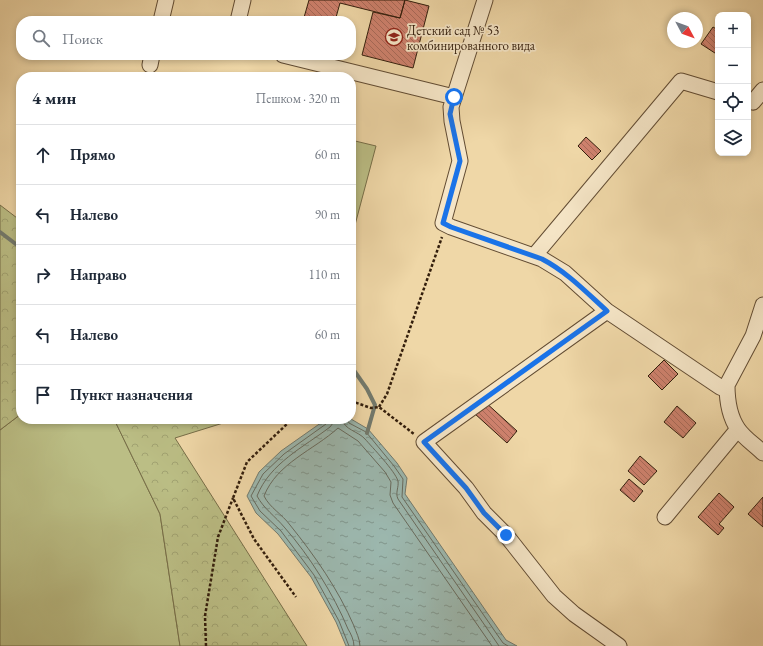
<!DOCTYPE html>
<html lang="ru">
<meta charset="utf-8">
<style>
body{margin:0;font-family:"EB Garamond",serif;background:#f2f2f3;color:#1f2937}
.controls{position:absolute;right:12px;top:12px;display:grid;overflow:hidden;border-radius:8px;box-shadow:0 2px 6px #0003}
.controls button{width:36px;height:36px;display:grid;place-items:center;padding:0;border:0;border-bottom:1px solid #e0e1e3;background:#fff;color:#1f2937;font:20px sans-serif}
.compass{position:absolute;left:667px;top:12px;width:36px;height:36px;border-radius:50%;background:#fff;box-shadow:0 2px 6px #0003;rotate:131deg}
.stop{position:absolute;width:12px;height:12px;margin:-9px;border:3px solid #1a73e8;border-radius:50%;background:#fff}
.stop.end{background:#1a73e8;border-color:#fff;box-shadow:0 1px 4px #0008}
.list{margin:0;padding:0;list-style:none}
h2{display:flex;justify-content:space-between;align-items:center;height:52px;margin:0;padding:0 16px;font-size:17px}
h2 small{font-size:13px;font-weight:400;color:#747a83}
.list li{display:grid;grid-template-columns:26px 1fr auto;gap:12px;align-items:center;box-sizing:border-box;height:60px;padding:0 16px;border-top:1px solid #e0e1e3}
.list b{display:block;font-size:15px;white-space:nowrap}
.list em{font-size:13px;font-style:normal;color:#747a83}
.icon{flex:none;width:22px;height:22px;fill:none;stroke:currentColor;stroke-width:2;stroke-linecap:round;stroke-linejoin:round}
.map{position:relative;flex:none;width:763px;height:646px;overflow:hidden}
.search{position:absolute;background:#fff;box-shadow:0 2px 6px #0003;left:16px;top:16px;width:340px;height:44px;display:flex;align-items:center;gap:10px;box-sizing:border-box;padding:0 14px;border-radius:16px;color:#747a83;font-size:15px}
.panel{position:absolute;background:#fff;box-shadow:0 2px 6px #0003;left:16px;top:72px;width:340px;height:352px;border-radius:16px}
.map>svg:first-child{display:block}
.green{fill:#bbbe85;stroke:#776e48}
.forest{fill:url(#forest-crowns);stroke:#776e48}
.water{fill:url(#water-ripples);stroke:#727a6e}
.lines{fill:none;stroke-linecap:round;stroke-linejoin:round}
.shore{stroke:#686b5e;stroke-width:1}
.stream{stroke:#727a6e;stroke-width:4}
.building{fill:url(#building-back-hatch);stroke:#331e0c}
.minor-casing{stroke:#624c33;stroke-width:17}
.path{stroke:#331e0c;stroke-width:2.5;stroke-dasharray:3 2;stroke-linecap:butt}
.minor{stroke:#f5e5c6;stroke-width:15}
.route{stroke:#1a73e8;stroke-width:5}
.labels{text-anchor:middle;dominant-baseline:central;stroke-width:3.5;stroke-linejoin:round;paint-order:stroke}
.poi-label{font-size:13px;fill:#331e0c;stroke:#f5e5c6;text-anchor:start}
</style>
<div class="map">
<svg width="763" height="646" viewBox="0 0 763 646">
<defs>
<pattern id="forest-crowns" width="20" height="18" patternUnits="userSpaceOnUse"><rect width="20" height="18" fill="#bbbe85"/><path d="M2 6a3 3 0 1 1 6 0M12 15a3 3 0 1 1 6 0" fill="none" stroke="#a1a372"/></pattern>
<pattern id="water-ripples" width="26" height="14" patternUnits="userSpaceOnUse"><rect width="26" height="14" fill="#9cb8af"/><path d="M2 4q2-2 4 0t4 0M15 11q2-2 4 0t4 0" fill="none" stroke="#80958d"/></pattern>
<pattern id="building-back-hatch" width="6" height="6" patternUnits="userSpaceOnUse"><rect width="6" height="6" fill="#ce816d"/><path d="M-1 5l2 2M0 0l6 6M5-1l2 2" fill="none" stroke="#a86958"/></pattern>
</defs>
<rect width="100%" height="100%" fill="#efd7a7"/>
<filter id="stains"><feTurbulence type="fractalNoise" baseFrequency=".005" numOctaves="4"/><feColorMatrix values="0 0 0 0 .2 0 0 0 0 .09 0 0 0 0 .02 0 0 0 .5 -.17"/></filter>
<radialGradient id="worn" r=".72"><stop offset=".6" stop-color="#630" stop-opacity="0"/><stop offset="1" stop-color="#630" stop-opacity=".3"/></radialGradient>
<!-- green -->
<path class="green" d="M351,140L376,146L351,240Z
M21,414V419H114L160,514L180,646H0V430Z"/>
<!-- forest -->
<path class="forest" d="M0,205L21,221V414L0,430Z
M114,419H236L175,438L307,646H180L160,514Z"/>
<!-- water -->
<path class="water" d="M337,419H351L368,429L397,463L407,478L405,494L506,640L517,646H346L336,622L311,577L278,534L256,513L247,496L259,472L281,451L325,420Z"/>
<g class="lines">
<!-- shore -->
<path class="shore" d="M328,419L326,424L284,454L263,474L251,496L260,511L281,531L314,575L339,621L349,646
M333,419V423L330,427C304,447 270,463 257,496C264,509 275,516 285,528C309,555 334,595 348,629C351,634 354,640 354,646
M342,419C344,430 358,431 365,439C372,447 395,471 398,481C399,487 395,493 398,499L499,646
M347,419L349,423L366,432L394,466L403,479L402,497L503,643L508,646
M360,646C360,639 356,632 354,626C338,589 315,556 290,525C282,514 270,508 264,496C277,463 314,450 338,428L358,441L385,472L391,482L390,495L393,503L492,646"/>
<!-- stream -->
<path class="stream" d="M0,232L21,248
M351,365L353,369L367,389L375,405L367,433"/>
</g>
<!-- building -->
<path class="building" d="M309,0H405L400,18L340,3L335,21H303Z
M405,0L429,6L413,68L362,55L373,12L400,18Z
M713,27L718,30V55L701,44Z
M586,137L601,151L592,160L578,146Z
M664,360L678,374L662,390L648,376Z
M484,401L517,431L507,443L474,413Z
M677,406L696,423L683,438L664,422Z
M640,456L657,471L644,485L628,471Z
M629,479L643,491L634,502L620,490Z
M719,493L734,507L719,524L724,528L718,535L698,517Z
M763,497V527L748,514Z"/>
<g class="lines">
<!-- minor casing -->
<g class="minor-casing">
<path id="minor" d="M485,0L451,107L452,121L460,161L443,223L451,227L542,259L565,273L607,311L720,387L727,390
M161,21L166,0
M238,21L243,0
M283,55L454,97
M150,65L152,55
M748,100L753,102L763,90
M534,256L681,81L718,92
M763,305L753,336L727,385C727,400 729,416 738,429C744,438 755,445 763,453
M607,311L424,442L466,488L484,513L506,535L554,596L574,614L619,646
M665,517L738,429"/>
</g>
<!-- path -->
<path class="path" d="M351,401L371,408L379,407L414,434
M379,407L387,394L442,237
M295,419L288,423L247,462L233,498L254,539L296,597
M206,646L205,616L218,537L233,498"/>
<!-- minor -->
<use href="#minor" class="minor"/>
</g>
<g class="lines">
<!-- route -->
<path class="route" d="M454,97L450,114L460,161L443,223L451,227L542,259C567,272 586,292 607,311L424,442L466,488L484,513L506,535"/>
</g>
<!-- icons -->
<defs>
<g id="school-ring" transform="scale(0.9)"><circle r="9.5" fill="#f5e5c6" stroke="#8f2418" stroke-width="1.5"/><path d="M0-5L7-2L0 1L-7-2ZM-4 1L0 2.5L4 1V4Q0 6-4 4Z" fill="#8f2418"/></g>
</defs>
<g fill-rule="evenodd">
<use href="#school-ring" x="394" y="37"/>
</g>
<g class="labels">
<!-- poi labels -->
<g class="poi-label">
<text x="407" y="30">Детский сад № 53<tspan x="407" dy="15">комбинированного вида</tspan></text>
</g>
</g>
<rect width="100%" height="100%" filter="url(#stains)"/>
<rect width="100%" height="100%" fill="url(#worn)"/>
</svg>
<div class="controls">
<button>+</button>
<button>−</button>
<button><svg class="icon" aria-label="locate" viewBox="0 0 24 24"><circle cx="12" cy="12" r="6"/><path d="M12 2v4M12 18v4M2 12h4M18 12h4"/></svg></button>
<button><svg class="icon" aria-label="layers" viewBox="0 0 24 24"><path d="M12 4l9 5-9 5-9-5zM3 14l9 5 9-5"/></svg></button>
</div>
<svg class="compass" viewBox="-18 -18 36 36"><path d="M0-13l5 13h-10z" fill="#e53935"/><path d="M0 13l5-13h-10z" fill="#747a83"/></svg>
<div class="stop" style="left:454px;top:97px"></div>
<div class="stop end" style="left:506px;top:535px"></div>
<div class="search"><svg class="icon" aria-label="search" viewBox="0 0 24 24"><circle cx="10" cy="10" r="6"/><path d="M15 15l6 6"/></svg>Поиск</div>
<section class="panel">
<h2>4 мин<small>Пешком · 320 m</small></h2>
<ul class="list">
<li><svg class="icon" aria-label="ahead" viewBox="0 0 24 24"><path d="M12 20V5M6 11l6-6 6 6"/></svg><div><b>Прямо</b></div><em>60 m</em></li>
<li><svg class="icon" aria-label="left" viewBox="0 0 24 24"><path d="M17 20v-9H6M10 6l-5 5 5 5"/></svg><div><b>Налево</b></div><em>90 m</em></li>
<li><svg class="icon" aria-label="right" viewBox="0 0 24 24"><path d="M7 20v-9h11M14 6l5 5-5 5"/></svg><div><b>Направо</b></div><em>110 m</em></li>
<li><svg class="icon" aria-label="left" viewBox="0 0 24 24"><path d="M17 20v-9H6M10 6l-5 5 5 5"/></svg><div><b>Налево</b></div><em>60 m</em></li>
<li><svg class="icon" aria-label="arrive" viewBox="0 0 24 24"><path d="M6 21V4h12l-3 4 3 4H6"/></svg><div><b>Пункт назначения</b></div></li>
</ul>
</section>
</div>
